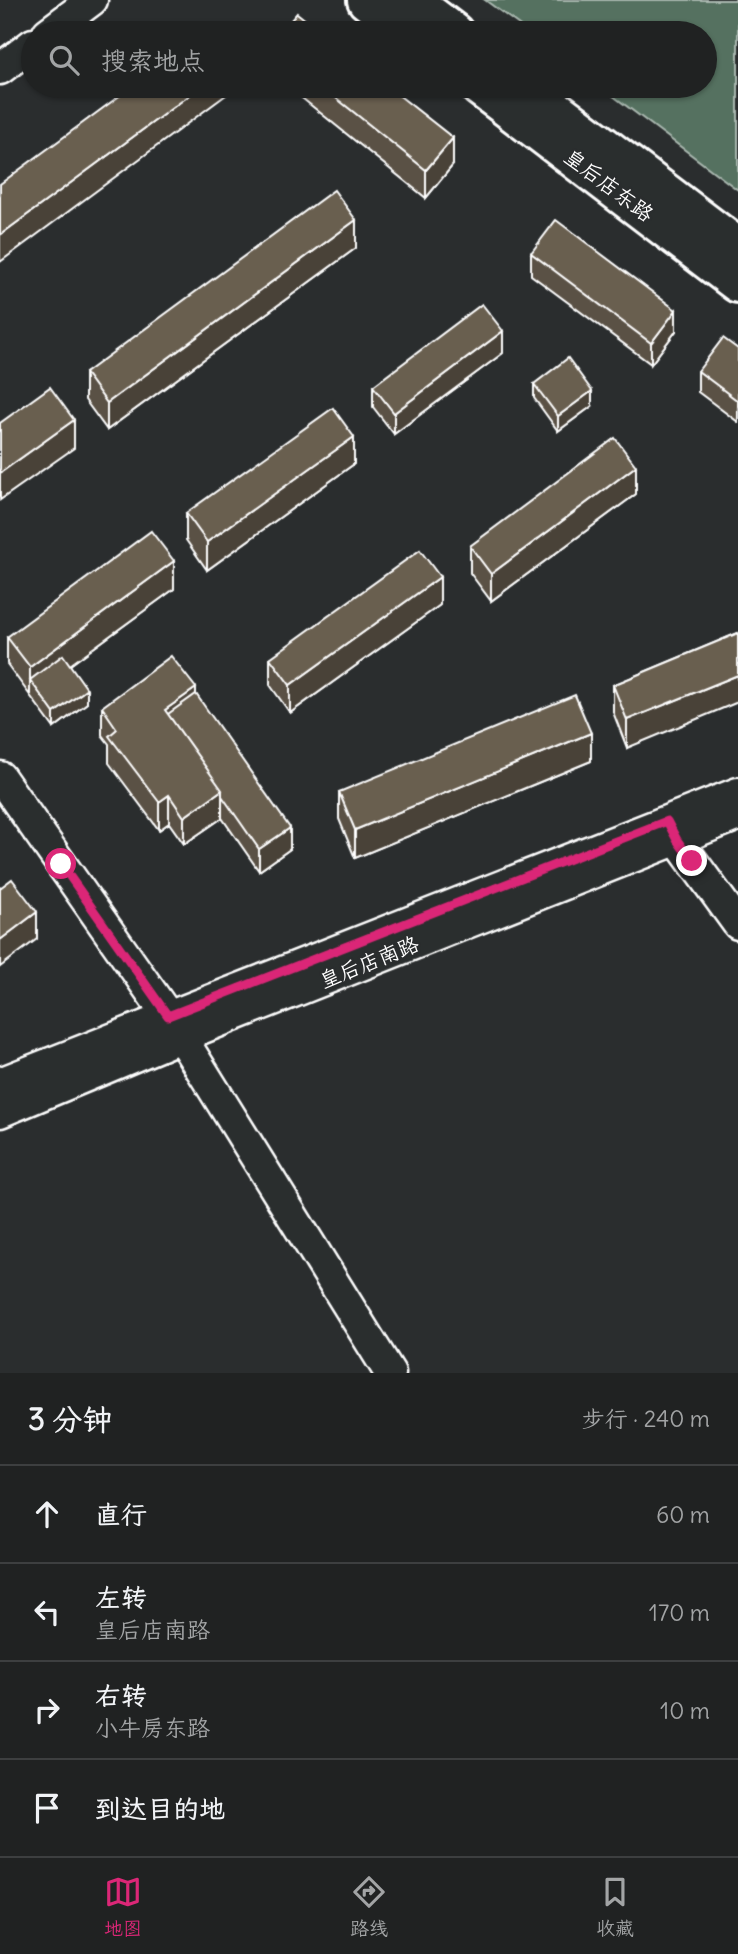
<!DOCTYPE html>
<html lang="zh">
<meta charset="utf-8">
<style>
body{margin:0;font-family:Delius,"LXGW WenKai TC",sans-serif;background:#2d2f2f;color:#f1f3f6}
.stop{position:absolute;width:21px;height:21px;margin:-16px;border:5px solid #db2777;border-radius:50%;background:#fff}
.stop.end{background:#db2777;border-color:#fff;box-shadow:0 2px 7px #0008}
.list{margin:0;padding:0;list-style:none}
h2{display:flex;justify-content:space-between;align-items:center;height:91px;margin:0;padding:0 28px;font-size:30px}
h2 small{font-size:23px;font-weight:400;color:#a2a4a5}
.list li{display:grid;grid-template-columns:46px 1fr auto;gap:21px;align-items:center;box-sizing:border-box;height:98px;padding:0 28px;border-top:2px solid #3d3f40}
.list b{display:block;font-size:26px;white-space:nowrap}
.list p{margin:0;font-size:23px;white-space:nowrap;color:#a2a4a5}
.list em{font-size:23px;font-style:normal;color:#a2a4a5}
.icon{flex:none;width:38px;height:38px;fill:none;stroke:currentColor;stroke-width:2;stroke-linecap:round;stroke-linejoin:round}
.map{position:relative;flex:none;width:738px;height:1373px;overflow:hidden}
.search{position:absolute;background:#202222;box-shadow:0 2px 5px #0004;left:21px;right:21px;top:21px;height:77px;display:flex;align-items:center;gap:18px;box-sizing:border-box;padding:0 24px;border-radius:38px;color:#a2a4a5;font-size:26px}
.sheet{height:483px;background:#202222}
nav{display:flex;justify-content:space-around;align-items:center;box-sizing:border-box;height:98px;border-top:2px solid #3d3f40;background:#202222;font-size:19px;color:#a2a4a5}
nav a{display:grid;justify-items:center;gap:4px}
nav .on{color:#db2777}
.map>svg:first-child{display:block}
.green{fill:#557160;stroke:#aab8b0;stroke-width:2}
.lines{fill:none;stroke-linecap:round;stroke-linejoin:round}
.minor-casing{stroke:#fff;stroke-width:35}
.major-casing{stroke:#fff;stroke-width:44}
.minor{stroke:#2a2d2e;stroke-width:30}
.major{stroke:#2a2d2e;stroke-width:38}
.wall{fill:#5a5145;stroke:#fff;stroke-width:2}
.shaded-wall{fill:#4a4238;stroke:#fff;stroke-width:2}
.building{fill:#695e50;stroke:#fff;stroke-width:2}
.route{stroke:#db2777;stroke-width:9}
.labels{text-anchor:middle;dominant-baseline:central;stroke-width:5;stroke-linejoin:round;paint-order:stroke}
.street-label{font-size:21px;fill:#fff;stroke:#2a2d2e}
</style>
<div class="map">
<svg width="738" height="1373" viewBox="0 0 738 1373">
<rect width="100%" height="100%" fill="#2a2d2e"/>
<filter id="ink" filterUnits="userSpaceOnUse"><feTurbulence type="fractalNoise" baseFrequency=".0143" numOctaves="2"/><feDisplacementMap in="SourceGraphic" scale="14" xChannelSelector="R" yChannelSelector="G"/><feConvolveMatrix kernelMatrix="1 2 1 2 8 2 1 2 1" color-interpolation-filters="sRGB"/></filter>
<g filter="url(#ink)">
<!-- green -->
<path class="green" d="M485,0H738V190L600,86H705V33H530Z"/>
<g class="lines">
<!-- minor casing -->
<g class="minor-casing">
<path id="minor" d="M48,33L92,0
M0,69L33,44
M0,777L168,1016L390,1373
M669,824L677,840L738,924
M0,1083L738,793
M0,1112L180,1037L738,815"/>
</g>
<!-- major casing -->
<g class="major-casing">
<path id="major" d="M367,0L410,33
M410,0L454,33
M479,86L738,283
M524,86L738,248"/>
</g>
<!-- minor -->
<use href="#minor" class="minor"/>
<!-- major -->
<use href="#major" class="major"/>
</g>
<!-- wall -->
<path class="wall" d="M287,86H387L453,165L426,198Z
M356,248L107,430L85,400V373Z
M531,253L676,331L651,364L531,275Z
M738,349V422L698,392V371Z
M503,353L394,434L373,407V386Z
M534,384L592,406L558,431L534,398Z
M354,464L207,570L186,540V513Z
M636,494L491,601L470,573V546Z
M174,589L70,665L87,703L54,728L7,664V637Z
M440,605L290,713L270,685V658Z
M738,633L627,748L613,712V685Z
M196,694L290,849L259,871L222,818L184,844L169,823L159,830L109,763V744L102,735V707Z
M591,761L355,858L339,819V792Z"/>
<!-- shaded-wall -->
<path class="shaded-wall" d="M202,86H230V92L0,262V235Z
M453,138V165L426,198V170Z
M356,220V248L107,430V403Z
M676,310V331L651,364V343Z
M503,331V353L394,434V413Z
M592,391V406L558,431V416Z
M74,420V448L0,500V473Z
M354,437V464L207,570V542Z
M636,466V494L491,601V574Z
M174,561V589L37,689L30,680V695V667Z
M440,577V605L290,713V685Z
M738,675V702L627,748V720Z
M196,688V715L175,730L165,710Z
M87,689V703L54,728V713Z
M591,733V761L355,858V830Z
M222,790V818L184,844V817Z
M169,795V823L159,830V802Z
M290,828V849L259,871V849Z
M37,912V939L0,967V940Z"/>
<!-- building -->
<path class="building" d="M297,13L322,33H280Z
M133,86H202L0,235V184Z
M321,86H387L453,138L426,170Z
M334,190L356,220L107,403L85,373Z
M556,220L676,310L651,343L531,253Z
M482,304L503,331L394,413L373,386Z
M723,338L738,349V401L698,371Z
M568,358L592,391L558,416L534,384Z
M50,387L74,420L0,473V423Z
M333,408L354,437L207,542L186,513Z
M615,438L636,466L491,574L470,546Z
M151,531L174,561L30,667L7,637Z
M420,550L440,577L290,685L270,658Z
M738,633V675L627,720L613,685Z
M63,655L87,689L54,713L30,680Z
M171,656L196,688L165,710L222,790L184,817L169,795L159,802L109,736L117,729L102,707Z
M196,694L290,828L259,849L222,796V790L168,714Z
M575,695L591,733L355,830L339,792Z
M12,879L37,912L0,940V888Z"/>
</g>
<g class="lines" filter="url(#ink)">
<!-- route -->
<path class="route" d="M61,864L168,1016L667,821L677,840L692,861"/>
</g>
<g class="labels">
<!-- street labels -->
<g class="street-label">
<text transform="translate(609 185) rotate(37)">皇后店东路</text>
<text transform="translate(369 962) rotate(-22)">皇后店南路</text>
</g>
</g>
</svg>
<div class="stop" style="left:61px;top:864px"></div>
<div class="stop end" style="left:692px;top:861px"></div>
<div class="search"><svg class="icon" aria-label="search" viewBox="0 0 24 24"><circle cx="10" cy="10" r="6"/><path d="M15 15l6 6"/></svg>搜索地点</div>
</div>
<section class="sheet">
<h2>3 分钟<small>步行 · 240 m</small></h2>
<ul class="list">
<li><svg class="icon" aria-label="ahead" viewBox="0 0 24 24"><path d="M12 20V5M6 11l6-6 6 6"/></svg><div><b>直行</b></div><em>60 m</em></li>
<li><svg class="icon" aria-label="left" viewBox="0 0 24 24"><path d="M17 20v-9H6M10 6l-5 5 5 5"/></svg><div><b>左转</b><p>皇后店南路</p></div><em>170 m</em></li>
<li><svg class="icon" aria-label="right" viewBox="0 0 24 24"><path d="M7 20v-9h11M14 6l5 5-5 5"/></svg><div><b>右转</b><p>小牛房东路</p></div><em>10 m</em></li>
<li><svg class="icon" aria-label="arrive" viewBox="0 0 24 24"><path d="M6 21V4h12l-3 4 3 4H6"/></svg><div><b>到达目的地</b></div></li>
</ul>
</section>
<nav>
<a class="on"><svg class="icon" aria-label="map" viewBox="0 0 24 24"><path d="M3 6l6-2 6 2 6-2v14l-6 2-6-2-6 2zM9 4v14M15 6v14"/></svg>地图</a>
<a><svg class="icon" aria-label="directions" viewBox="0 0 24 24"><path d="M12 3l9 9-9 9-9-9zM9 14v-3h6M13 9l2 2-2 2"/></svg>路线</a>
<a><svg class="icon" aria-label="saved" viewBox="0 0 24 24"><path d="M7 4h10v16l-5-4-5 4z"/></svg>收藏</a>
</nav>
